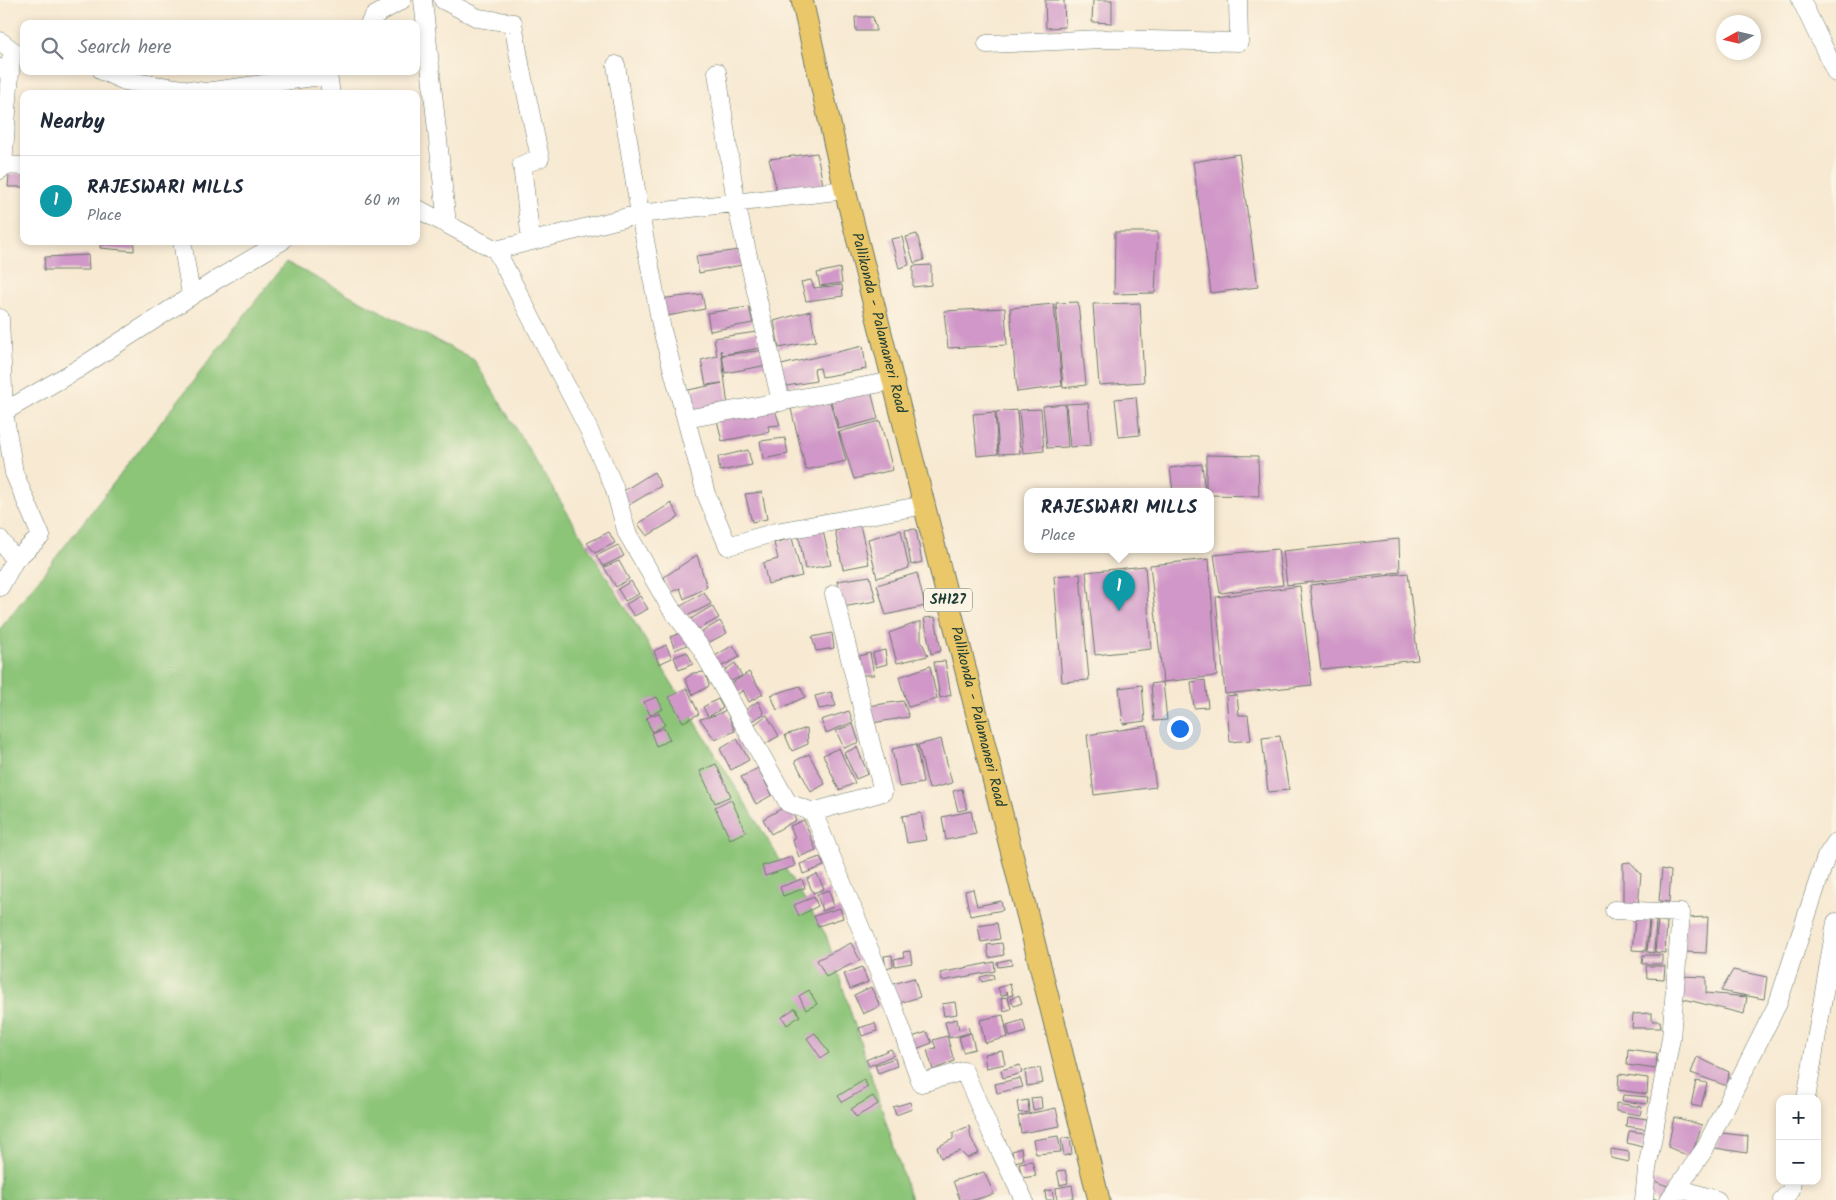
<!DOCTYPE html>
<meta charset="utf-8">
<style>
body{margin:0;font-family:Kalam,sans-serif;background:#f6f6f7;color:#1f2937}
.controls{position:absolute;right:15px;bottom:15px;display:grid;overflow:hidden;border-radius:10px;box-shadow:0 2px 8px #0003}
.controls button{width:45px;height:45px;display:grid;place-items:center;padding:0;border:0;border-bottom:1px solid #e0e1e3;background:#fff;color:#1f2937;font:25px sans-serif}
.compass{position:absolute;left:1716px;top:15px;width:45px;height:45px;border-radius:50%;background:#fff;box-shadow:0 2px 8px #0003;rotate:262deg}
.you{position:absolute;left:1179px;top:728px;width:18px;height:18px;margin:-12px;border:4px solid #fff;border-radius:50%;background:#1a73e8;box-shadow:0 0 0 8px #1a73e833}
.badge{display:grid;place-items:center;width:32px;height:32px;border-radius:50%;background:#7c3aed;color:#fff;font-size:16px;font-weight:700}
.pin{position:absolute;translate:-50% -41px;filter:drop-shadow(0 1px 2px #0008)}
.pin::after{content:'';position:absolute;top:26px;width:18px;height:15px;background:inherit;clip-path:polygon(0 0,100% 0,50% 100%)}
.popup{position:absolute;left:1024px;top:488px;width:190px;height:65px;box-sizing:border-box;display:grid;place-content:center;border-radius:10px;background:#fff;filter:drop-shadow(0 1px 4px #0005);font-size:16px;white-space:nowrap;color:#747a83}
.popup b{font-size:19px;color:#1f2937}
.popup::after{content:'';position:absolute;left:50%;top:100%;margin-left:-10px;border:10px solid transparent;border-top-color:#fff}
.list{margin:0;padding:0;list-style:none}
h2{display:flex;justify-content:space-between;align-items:center;height:65px;margin:0;padding:0 20px;font-size:21px}
h2 small{font-size:16px;font-weight:400;color:#747a83}
.list li{display:grid;grid-template-columns:32px 1fr auto;gap:15px;align-items:center;box-sizing:border-box;height:90px;padding:0 20px;border-top:1px solid #e0e1e3}
.list b{display:block;font-size:19px;white-space:nowrap}
.list p{margin:0;font-size:16px;white-space:nowrap;color:#747a83}
.list em{font-size:16px;font-style:normal;color:#747a83}
.icon{flex:none;width:28px;height:28px;fill:none;stroke:currentColor;stroke-width:2;stroke-linecap:round;stroke-linejoin:round}
.map{position:relative;flex:none;width:1836px;height:1200px;overflow:hidden}
.search{position:absolute;background:#fff;box-shadow:0 2px 8px #0003;left:20px;top:20px;width:400px;height:55px;display:flex;align-items:center;gap:12px;box-sizing:border-box;padding:0 18px;border-radius:10px;color:#747a83;font-size:19px}
.panel{position:absolute;background:#fff;box-shadow:0 2px 8px #0003;left:20px;top:90px;width:400px;height:155px;border-radius:10px}
.map>svg:first-child{display:block}
.green{fill:#8cc478;stroke:#568056}
.building{fill:#d097c8}
.lines{fill:none;stroke-linecap:round;stroke-linejoin:round}
.minor-casing{stroke:#6b796b;stroke-width:19}
.major-casing{stroke:#6b796b;stroke-width:23}
.minor{stroke:#fff;stroke-width:18}
.major{stroke:#eac769;stroke-width:21}
.labels{text-anchor:middle;dominant-baseline:central;stroke-width:4;stroke-linejoin:round;paint-order:stroke}
.shield{fill:#fcf5e5;stroke:#617469;stroke-width:1}
.shield-label{font-size:14px;font-weight:bold;fill:#1f3d34}
.street-label{font-size:15px;fill:#1f3d34;stroke:#fcf5e5}
</style>
<div class="map">
<svg width="1836" height="1200" viewBox="0 0 1836 1200">
<rect width="100%" height="100%" fill="#fcf5e5"/>
<filter id="ink" filterUnits="userSpaceOnUse"><feTurbulence type="fractalNoise" baseFrequency=".02" numOctaves="2"/><feDisplacementMap in="SourceGraphic" scale="10" xChannelSelector="R" yChannelSelector="G"/><feConvolveMatrix kernelMatrix="1 2 1 2 8 2 1 2 1" color-interpolation-filters="sRGB"/></filter>
<filter id="wash" filterUnits="userSpaceOnUse"><feTurbulence type="fractalNoise" baseFrequency=".0096" numOctaves="4" result="noise"/><feDisplacementMap in="SourceGraphic" scale="20" xChannelSelector="R" yChannelSelector="G"/><feGaussianBlur stdDeviation="1.12" result="paint"/><feColorMatrix in="noise" values="0 0 0 0 0 0 0 0 0 0 0 0 0 0 0 0 0 1.4 0 .05"/><feComposite in="paint" operator="in"/></filter>
<g filter="url(#wash)">
<rect width="100%" height="100%" fill="#f7e9d2"/>
<!-- green -->
<path class="green" d="M286,262L474,360L826,935L911,1200H0V629Z"/>
<g id="blocks">
<!-- building -->
<path class="building" d="M1045,0H1064L1065,27L1046,28Z
M1093,0H1112V23L1092,22Z
M855,17H873L874,24L876,26V31H856Z
M817,153L823,185L777,192L769,159Z
M1239,154L1258,287L1211,293L1193,162Z
M24,173V187H8L9,174Z
M1115,232H1158L1155,293L1114,294Z
M917,234L924,260L914,263L906,237Z
M902,237L909,265L899,268L891,239Z
M101,241H134V251L100,248Z
M739,250L742,265L699,273L696,256Z
M88,255L89,270H44L45,257Z
M931,265V285L913,287V266Z
M840,268L842,283L820,286L817,273Z
M811,280L814,288L842,285L843,296L806,301L801,282Z
M702,294L705,309L662,317L659,299Z
M1078,302L1086,385L1063,388L1056,303Z
M1140,303L1144,382L1099,385L1093,304Z
M1054,304L1062,386L1017,392L1010,308Z
M749,307L753,323L710,331L707,313Z
M1005,308L1007,345L948,348L944,311Z
M810,311L816,341L779,348L774,321Z
M757,332L760,348L722,355L721,350L728,407L687,413L684,391L722,383L706,385L701,360L717,356L714,338Z
M863,346L866,369L822,377L820,368L814,369L816,381L781,387L777,366Z
M765,350L768,365L725,373L722,355Z
M870,387L878,419L839,429L830,398Z
M1136,397L1140,435L1119,437L1115,399Z
M829,398L846,461L806,470L791,409Z
M1088,403L1091,445L1070,447L1066,404Z
M1065,404L1068,447L1047,448L1043,406Z
M774,407L780,425L768,426L769,432L722,441L717,420Z
M1041,409L1044,451L1023,453L1019,410Z
M1017,410L1020,453L999,454L996,412Z
M995,412L998,454L977,456L973,414Z
M880,421L893,470L854,479L839,432Z
M785,438L788,454L763,459L760,441Z
M748,450L752,465L720,471L718,457Z
M1206,455L1258,456L1259,496L1210,495V492H1206Z
M1202,464L1205,492H1173L1170,468Z
M654,472L661,486L629,505L620,493Z
M762,492L767,519L752,522L745,494Z
M671,503L679,517L647,536L638,524Z
M860,525L869,564L843,569L835,531Z
M822,527L831,565L805,569L798,531Z
M916,529L922,562L911,565L905,530Z
M901,530L909,568L877,578L868,539Z
M609,532L615,543L595,553L587,543Z
M792,538L802,576L768,584L763,563L778,559L774,543Z
M1399,539L1400,572L1287,585L1283,551Z
M618,545L624,556L603,566L596,556Z
M1278,549L1283,585L1220,593L1214,555Z
M697,555L707,587L684,599L680,588L670,593L664,577Z
M1209,559L1217,676L1163,682L1150,565Z
M619,561L629,579L616,587L604,567Z
M1145,566L1151,649L1095,655L1086,572Z
M917,573L925,606L886,615L877,585Z
M1408,573L1418,660L1321,669L1310,585Z
M1080,574L1089,680L1062,682L1054,576Z
M870,576L876,601L843,607L837,581Z
M631,581L639,594L625,601L618,589Z
M1300,586L1312,685L1225,694L1216,597Z
M704,592L711,604L685,617L681,606Z
M640,596L648,609L634,616L626,604Z
M712,606L719,618L693,632L689,620Z
M935,617L941,651L931,654L924,618Z
M720,621L727,633L702,646L697,635Z
M921,621V640L928,656L897,663L889,633Z
M683,632L689,644L675,650L670,637Z
M832,633L834,648L816,651L812,637Z
M666,645L672,658L659,664L654,651Z
M733,645L740,657L714,670L710,659Z
M885,650L887,664L876,667L873,653Z
M687,652L693,664L679,670L674,657Z
M870,653L874,675H858L856,657Z
M945,661L951,695L940,698L934,662Z
M735,663L742,676L725,684L721,673Z
M930,666L937,699L908,707L899,677Z
M705,672L709,686L693,695L685,679L693,673Z
M749,672L763,694L749,702L743,690L732,699L726,687Z
M1205,680L1208,707L1194,708L1191,682Z
M1163,682L1167,720L1154,721L1151,684Z
M1142,685L1145,721L1123,724L1119,688Z
M800,686L805,697L777,710L771,695Z
M687,688L699,714L683,722L669,697Z
M831,692L836,706L819,709L815,696Z
M1237,695L1239,715H1248L1251,740L1230,742L1226,696Z
M657,697L663,709L650,715L644,702Z
M718,699L723,708L708,717L703,707Z
M758,701L764,714L748,723L744,711Z
M903,701L909,717L872,723L868,706Z
M726,710L735,731L715,740L700,719L716,715Z
M849,711L853,722L826,733L821,720Z
M659,713L665,725L652,732L646,718Z
M767,715L779,736L763,745L752,726Z
M853,724L859,742L844,748L836,731Z
M1147,726L1156,787L1094,795L1087,735Z
M664,728L670,740L656,746L651,733Z
M807,728L808,744L792,751L785,735Z
M1280,736L1289,790L1268,792L1262,738Z
M737,739L749,760L731,770L720,749Z
M941,739L952,783L929,789L918,745Z
M916,744L923,783L899,787L892,749Z
M857,747L868,774L856,779L844,753Z
M839,748L855,783L839,790L823,755Z
M809,754L825,784L811,792L795,761Z
M716,764L731,796L715,803L700,771Z
M758,768L772,795L756,804L741,777Z
M962,789L967,809L958,811L953,791Z
M731,799L746,832L730,839L715,807Z
M788,805L796,820L771,834L763,819Z
M971,811L976,834L946,840L942,817Z
M921,813L926,840L907,843L902,816Z
M804,820L816,850L799,857L792,839L795,838L790,826Z
M792,857L795,866L765,876L762,866Z
M820,857L824,866L803,874L800,864Z
M1630,862L1641,874L1638,905L1623,904V863Z
M1662,869L1671,871L1669,902L1659,901Z
M817,874L824,889L813,893L807,879Z
M802,879L805,888L783,896L780,887Z
M973,889L977,906L1001,901L1003,910L970,916L965,891Z
M829,890L834,907L822,911L817,894Z
M814,897L818,906L799,916L794,905Z
M840,908L843,918L818,926L814,916Z
M1708,917L1706,953L1685,952V918Z
M1635,919L1649,920L1646,951L1632,950Z
M1650,920L1656,921L1654,953L1647,952Z
M1658,920L1667,922L1665,953L1655,952Z
M997,923L1000,939L981,942L978,926Z
M851,943L860,960L826,977L817,960Z
M1002,943L1004,955L989,958L987,945Z
M910,951L912,963L895,966L894,959L904,957L903,952Z
M892,955L893,966L886,968L884,956Z
M1643,955H1662V964H1642Z
M1011,959L1012,965L998,967L997,962Z
M994,962L995,971L942,981L940,973Z
M1646,966H1665L1664,979L1647,978Z
M862,967L868,982L850,989L844,974Z
M1733,970L1767,977L1764,999L1721,991Z
M993,974L994,979L982,982L980,977Z
M1681,976L1706,977V993L1747,997L1744,1014L1680,998Z
M914,978L920,997L899,1003L893,984Z
M1010,984L1013,995L1008,996L1007,991V994L1001,996L998,988Z
M871,987L880,1006L863,1014L854,995Z
M809,990L817,1004L806,1010L799,996Z
M1019,995L1022,1003L1014,1006L1011,999Z
M1008,997L1011,1009L1004,1011L1001,998Z
M955,1002L957,1014L944,1016L942,1004Z
M795,1008L800,1016L787,1025L782,1017Z
M1652,1013V1021H1660L1661,1028H1632L1633,1014Z
M1003,1015L1008,1037L985,1043L980,1020Z
M957,1019L959,1030L968,1027L970,1033L949,1038L945,1022Z
M1023,1020L1026,1032L1010,1037L1007,1025Z
M875,1023L877,1031L862,1036L859,1028Z
M927,1032L932,1043L913,1050L909,1038Z
M815,1033L829,1053L821,1058L807,1038Z
M971,1033L975,1049L963,1052L959,1037Z
M947,1036L954,1061L933,1070L927,1050L936,1048L933,1040Z
M891,1049L894,1055L869,1066L866,1060Z
M1628,1049L1657,1053L1656,1069L1627,1065Z
M1002,1051L1005,1064L986,1068L984,1054Z
M1697,1057L1729,1072L1727,1086L1691,1073Z
M895,1058L897,1066L878,1073L875,1065Z
M1020,1065L1022,1073L1003,1078L1001,1070Z
M1040,1068L1043,1083L1027,1086L1025,1071Z
M1619,1074L1648,1078L1647,1094L1618,1090Z
M1020,1078L1023,1087L997,1093L995,1084Z
M864,1080L868,1087L842,1102L838,1096Z
M1696,1081L1707,1083L1701,1107L1691,1105Z
M1623,1095L1648,1097L1647,1104L1622,1101Z
M873,1096L878,1104L856,1117L851,1109Z
M1041,1097L1042,1108L1033,1110L1031,1098Z
M1028,1100L1029,1112L1019,1113L1017,1102Z
M910,1102L912,1109L896,1115L893,1107Z
M1616,1103L1642,1107L1640,1115L1616,1111Z
M1056,1108L1060,1126L1021,1133L1018,1116Z
M1627,1116L1647,1119L1645,1129L1626,1126Z
M1674,1117L1702,1125L1691,1157L1668,1147Z
M969,1126L971,1138L979,1153L967,1158L960,1151L941,1158L937,1147L953,1139V1133Z
M1629,1131L1645,1133L1642,1147L1627,1143Z
M1722,1133L1748,1136L1747,1153L1715,1148Z
M1058,1136L1061,1152L1036,1154L1033,1140Z
M1070,1137L1072,1154L1064,1156L1061,1139Z
M1021,1148L1023,1160L1014,1162L1012,1151Z
M1611,1149L1629,1152V1162L1611,1158Z
M1032,1161L1036,1176L1022,1178L1019,1163Z
M1065,1170L1068,1183L1060,1185L1057,1171Z
M984,1172L994,1194L974,1200H960L953,1181Z
M1649,1179L1675,1189L1666,1200H1658L1647,1196Z
M1072,1185L1074,1198L1057,1200L1056,1188Z
M1052,1190L1054,1200H1046L1045,1191Z"/>
</g>
</g>
<g filter="url(#ink)">
<use href="#blocks" fill-opacity="0" stroke="#6b796b" stroke-width="1"/>
<g class="lines">
<!-- minor casing -->
<g class="minor-casing">
<path id="minor" d="M423,0L447,224
M443,0L478,18L513,23L521,69L540,158L522,165L531,241
M1801,0L1836,73
M369,24L374,16L402,0
M0,41L12,50L10,72
M987,44L1103,39L1239,42L1238,0
M616,65L640,214L662,330L706,494L728,546L776,532L925,505
M0,68L10,72L3,165L0,170
M102,71L125,81L205,92L204,94
M717,72L736,203L781,402
M205,92L328,75L331,94
M3,165L24,166
M416,208L496,250L588,428L614,487L627,533L670,607L701,648L788,803L813,812L896,1014L921,1083L964,1071L991,1132L1024,1200
M182,241L191,295
M496,250L640,214L845,190
M0,318L4,412L14,473L41,536L15,560
M0,414L78,369L216,280L282,241
M686,419L893,381
M0,539L15,560L0,587
M813,812L883,792L834,594
M1614,910L1681,913L1671,1038L1647,1169L1644,1200
M1806,1099L1836,922
M1678,1188L1717,1200
M1669,1200L1704,1150L1778,1003L1826,857L1836,842
M1782,1200L1791,1190L1792,1181"/>
</g>
<!-- major casing -->
<g class="major-casing">
<g id="major">
<path id="s1" d="M802,0L845,190L1099,1200"/>
</g>
</g>
<!-- minor -->
<use href="#minor" class="minor"/>
<!-- major -->
<use href="#major" class="major"/>
</g>
</g>
<g class="labels">
<!-- shield labels -->
<rect class="shield" x="924" y="588.5" width="48" height="23" rx="4"/>
<g class="shield-label">
<text x="948" y="600">SH127</text>
</g>
<!-- street labels -->
<g class="street-label">
<text stroke="none"><textPath href="#s1" startOffset="332">Pallikonda - Palamaneri Road</textPath></text>
<text stroke="none"><textPath href="#s1" startOffset="738">Pallikonda - Palamaneri Road</textPath></text>
</g>
</g>
</svg>
<div class="controls">
<button>+</button>
<button>−</button>
</div>
<svg class="compass" viewBox="-18 -18 36 36"><path d="M0-13l5 13h-10z" fill="#e53935"/><path d="M0 13l5-13h-10z" fill="#747a83"/></svg>
<div class="you"></div>
<div class="pin badge" style="left:1119px;top:611px;background:#0f9aa8">1</div>
<div class="popup"><b>RAJESWARI MILLS</b>Place</div>
<div class="search"><svg class="icon" aria-label="search" viewBox="0 0 24 24"><circle cx="10" cy="10" r="6"/><path d="M15 15l6 6"/></svg>Search here</div>
<section class="panel">
<h2>Nearby<small></small></h2>
<ul class="list">
<li><span class="badge" style="background:#0f9aa8">1</span><div><b>RAJESWARI MILLS</b><p>Place</p></div><em>60 m</em></li>
</ul>
</section>
</div>
